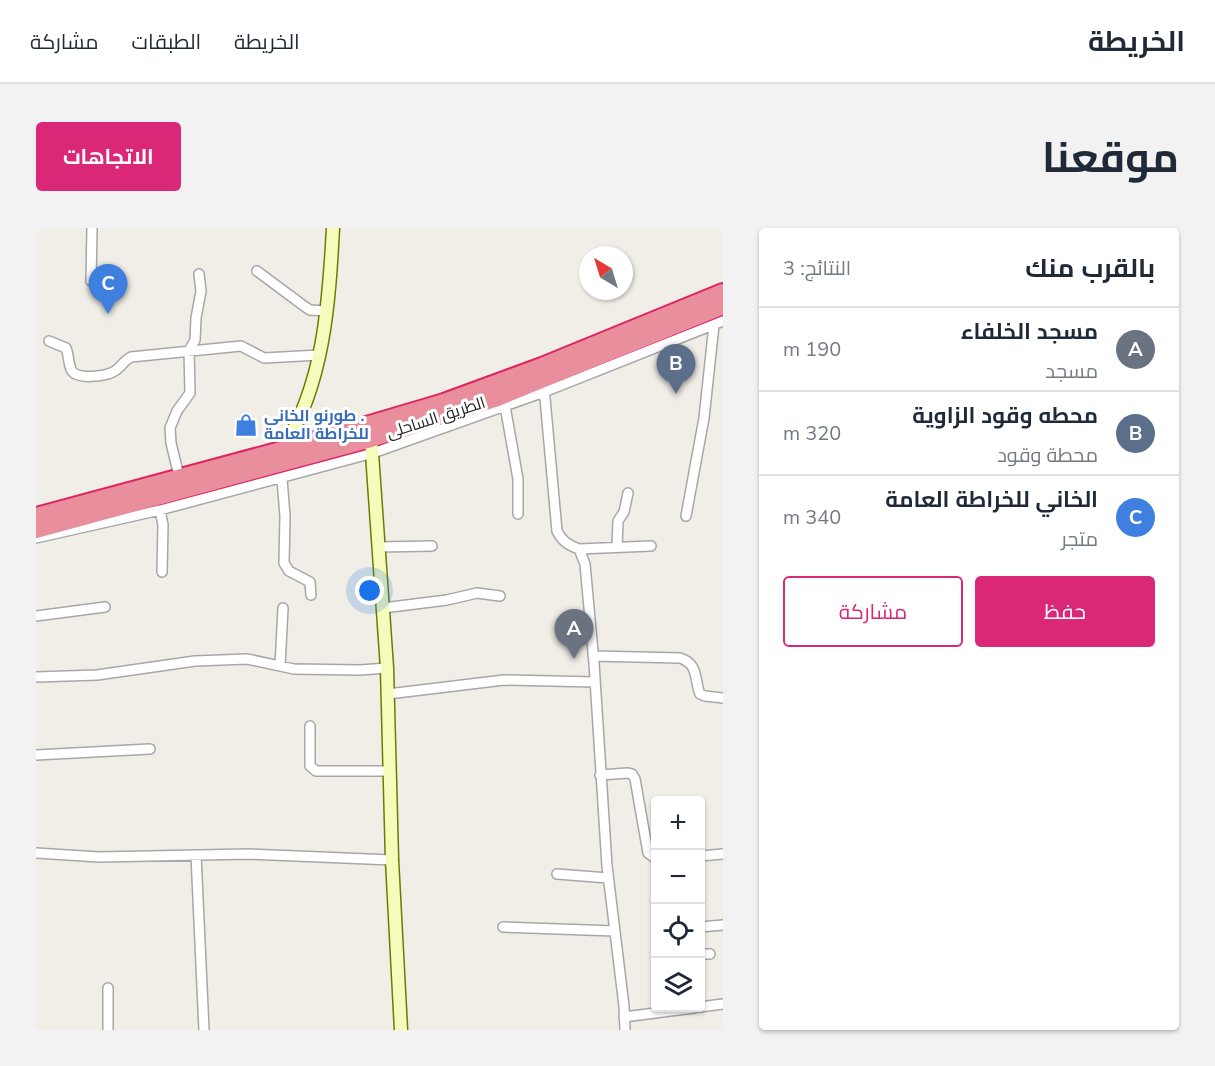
<!DOCTYPE html>
<html lang="ar">
<meta charset="utf-8">
<style>
body{margin:0;font-family:"Nunito Sans",Cairo,sans-serif;background:#f2f2f3;color:#1f2937;direction:rtl}
.controls{position:absolute;right:18px;bottom:18px;display:grid;overflow:hidden;border-radius:6px;box-shadow:0 2px 4px #0004}
.controls button{width:54px;height:54px;display:grid;place-items:center;padding:0;border:0;border-bottom:2px solid #e0e1e3;background:#fff;color:#1f2937;font:30px sans-serif}
.compass{position:absolute;left:543px;top:18px;width:54px;height:54px;border-radius:50%;background:#fff;box-shadow:0 2px 4px #0004;rotate:322deg}
.you{position:absolute;left:334px;top:363px;width:21px;height:21px;margin:-15px;border:4px solid #fff;border-radius:50%;background:#1a73e8;box-shadow:0 0 0 9px #1a73e833}
.badge{display:grid;place-items:center;width:39px;height:39px;border-radius:50%;background:#db2777;color:#fff;font-size:20px;font-weight:700}
.pin{position:absolute;translate:-50% -50px;filter:drop-shadow(0 2px 3px #0008)}
.pin::after{content:'';position:absolute;top:32px;width:21px;height:18px;background:inherit;clip-path:polygon(0 0,100% 0,50% 100%)}
.list{margin:0;padding:0;list-style:none}
h2{display:flex;justify-content:space-between;align-items:center;height:78px;margin:0;padding:0 24px;font-size:26px}
h2 small{font-size:20px;font-weight:400;color:#747a83}
.list li{display:grid;grid-template-columns:39px 1fr auto;gap:18px;align-items:center;box-sizing:border-box;height:84px;padding:0 24px;border-top:2px solid #e0e1e3}
.list b{display:block;font-size:22px;white-space:nowrap}
.list p{margin:0;font-size:20px;white-space:nowrap;color:#747a83}
.list em{font-size:20px;font-style:normal;color:#747a83}
.actions{display:flex;gap:12px;padding:18px 24px}
.actions a{flex:1;padding:14px 0;border:2px solid #db2777;border-radius:6px;text-align:center;font-size:21px;color:#db2777}
.actions .main{background:#db2777;color:#fff}
.icon{flex:none;width:33px;height:33px;fill:none;stroke:currentColor;stroke-width:2;stroke-linecap:round;stroke-linejoin:round}
.map{position:relative;flex:none;width:687px;height:802px;overflow:hidden;direction:ltr;border-radius:6px}
header{display:flex;align-items:center;gap:36px;box-sizing:border-box;height:84px;padding:0 30px;background:#fff;border-bottom:2px solid #e0e1e3}
header strong{font-size:28px}
nav{display:flex;gap:33px;margin-inline-start:auto;font-size:21px}
.intro{display:flex;align-items:center;justify-content:space-between;box-sizing:border-box;height:144px;padding:0 36px}
h1{margin:0;font-size:42px}
.button{padding:15px 27px;border-radius:6px;background:#db2777;color:#fff;font-size:21px;font-weight:700}
main{display:flex;gap:36px;padding:0 36px}
aside{flex:1;background:#fff;border-radius:6px;box-shadow:0 2px 4px #0004}
.map>svg:first-child{display:block}
.lines{fill:none;stroke-linecap:round;stroke-linejoin:round}
.street-casing{stroke:#a7a7a7;stroke-width:12}
.secondary-casing{stroke:#6c7b03;stroke-width:15}
.highway-casing{stroke:#de2560;stroke-width:20}
.street{stroke:#fff;stroke-width:9}
.secondary{stroke:#f6fbbb;stroke-width:12}
.highway{stroke:#e98e9d;stroke-width:16}
.labels{text-anchor:middle;dominant-baseline:central;stroke-width:6;stroke-linejoin:round;paint-order:stroke}
.shop-label{font-size:16px;font-weight:bold;fill:#366cbe;stroke:#fff;text-anchor:start}
.street-label{font-size:16px;fill:#202020;stroke:#fff}
</style>
<header>
<strong>الخريطة</strong>
<nav><a>الخريطة</a><a>الطبقات</a><a>مشاركة</a></nav>
</header>
<div class="intro"><h1>موقعنا</h1><a class="button">الاتجاهات</a></div>
<main>
<aside>
<h2>بالقرب منك<small>النتائج: 3</small></h2>
<ul class="list">
<li><span class="badge" style="background:#6b7280">A</span><div><b>مسجد الخلفاء</b><p>مسجد</p></div><em>190 m</em></li>
<li><span class="badge" style="background:#5c6f8a">B</span><div><b>محطه وقود الزاوية</b><p>محطة وقود</p></div><em>320 m</em></li>
<li><span class="badge" style="background:#3f7fe0">C</span><div><b>الخاني للخراطة العامة</b><p>متجر</p></div><em>340 m</em></li>
</ul>
<div class="actions"><a class="main">حفظ</a><a>مشاركة</a></div>
</aside>
<div class="map">
<svg width="687" height="802" viewBox="0 0 687 802">
<rect width="100%" height="100%" fill="#f1eee7"/>
<g class="lines">
<!-- street casing -->
<g class="street-casing">
<path id="street" d="M221,43L268,78L274,82L291,83
M55,53L56,0
M13,113L30,120C33,127 32,137 36,143C42,152 69,148 77,144C85,140 87,133 95,129L205,118L228,130L283,127
M508,159L521,303C526,313 532,317 543,321L615,318
M469,178L482,251V286
M143,248L135,215L134,200L141,183L154,165L153,123L159,112L160,90L165,63L163,46
M246,251L249,288L248,335L253,343L274,354L275,367
M124,282L127,297L126,344
M650,288L668,190L678,97
M0,310L124,282L337,225L508,164L687,93
M343,319L396,318
M581,319L582,293L588,284L592,265
M543,321L549,336L558,435L571,638L588,778L589,802
M347,380L411,372L441,365L464,368
M0,388L69,379
M557,428L644,430C663,436 658,451 664,466L669,468L687,470
M244,438L247,380
M0,449L61,447L159,433L211,431L258,441L324,442L351,440
M352,466L468,452L559,454
M274,498V538L280,543H354
M0,527L114,521
M564,547L592,545L596,546L599,551L612,625L620,631
M0,625L63,629L213,626L356,632
M160,627L168,802
M664,628L687,626
M521,646L572,650
M467,699L579,703
M664,699L687,697
M664,726H674
M72,760V802
M664,779L687,776
M588,789L658,780"/>
</g>
<!-- secondary casing -->
<g class="secondary-casing">
<path id="secondary" d="M335,211L351,440L356,632L365,802
M246,222C288,157 293,75 297,0"/>
</g>
<!-- highway casing -->
<g class="highway-casing">
<path id="highway" d="M0,288L256,219L408,174L506,138L687,64
M0,302L335,211L459,171L687,78"/>
</g>
<!-- street -->
<use href="#street" class="street"/>
<!-- secondary -->
<use href="#secondary" class="secondary"/>
<!-- highway -->
<use href="#highway" class="highway"/>
</g>
<!-- icons -->
<defs>
<g id="shop-bare" transform="scale(1.8)"><path d="M-5-2.5h2.3a2.7 3.5 0 0 1 5.4 0H5L5.5 6h-11ZM-1.5-2.5h3a1.5 2.3 0 0 0-3 0Z" fill="#3f7fe0" stroke="#fff" stroke-width="2.5" paint-order="stroke"/></g>
</defs>
<g fill-rule="evenodd">
<use href="#shop-bare" x="210" y="197"/>
</g>
<g class="labels">
<!-- shop labels -->
<g class="shop-label">
<text x="228" y="188">طورنو الخاني .<tspan x="228" dy="18">للخراطة العامة</tspan></text>
</g>
<!-- street labels -->
<g class="street-label">
<text transform="translate(400 190) rotate(-18)">الطريق الساحلى</text>
</g>
</g>
</svg>
<div class="controls">
<button>+</button>
<button>−</button>
<button><svg class="icon" aria-label="locate" viewBox="0 0 24 24"><circle cx="12" cy="12" r="6"/><path d="M12 2v4M12 18v4M2 12h4M18 12h4"/></svg></button>
<button><svg class="icon" aria-label="layers" viewBox="0 0 24 24"><path d="M12 4l9 5-9 5-9-5zM3 14l9 5 9-5"/></svg></button>
</div>
<svg class="compass" viewBox="-18 -18 36 36"><path d="M0-13l5 13h-10z" fill="#e53935"/><path d="M0 13l5-13h-10z" fill="#747a83"/></svg>
<div class="you"></div>
<div class="pin badge" style="left:538px;top:431px;background:#6b7280">A</div>
<div class="pin badge" style="left:640px;top:166px;background:#5c6f8a">B</div>
<div class="pin badge" style="left:72px;top:86px;background:#3f7fe0">C</div>
</div>
</main>
